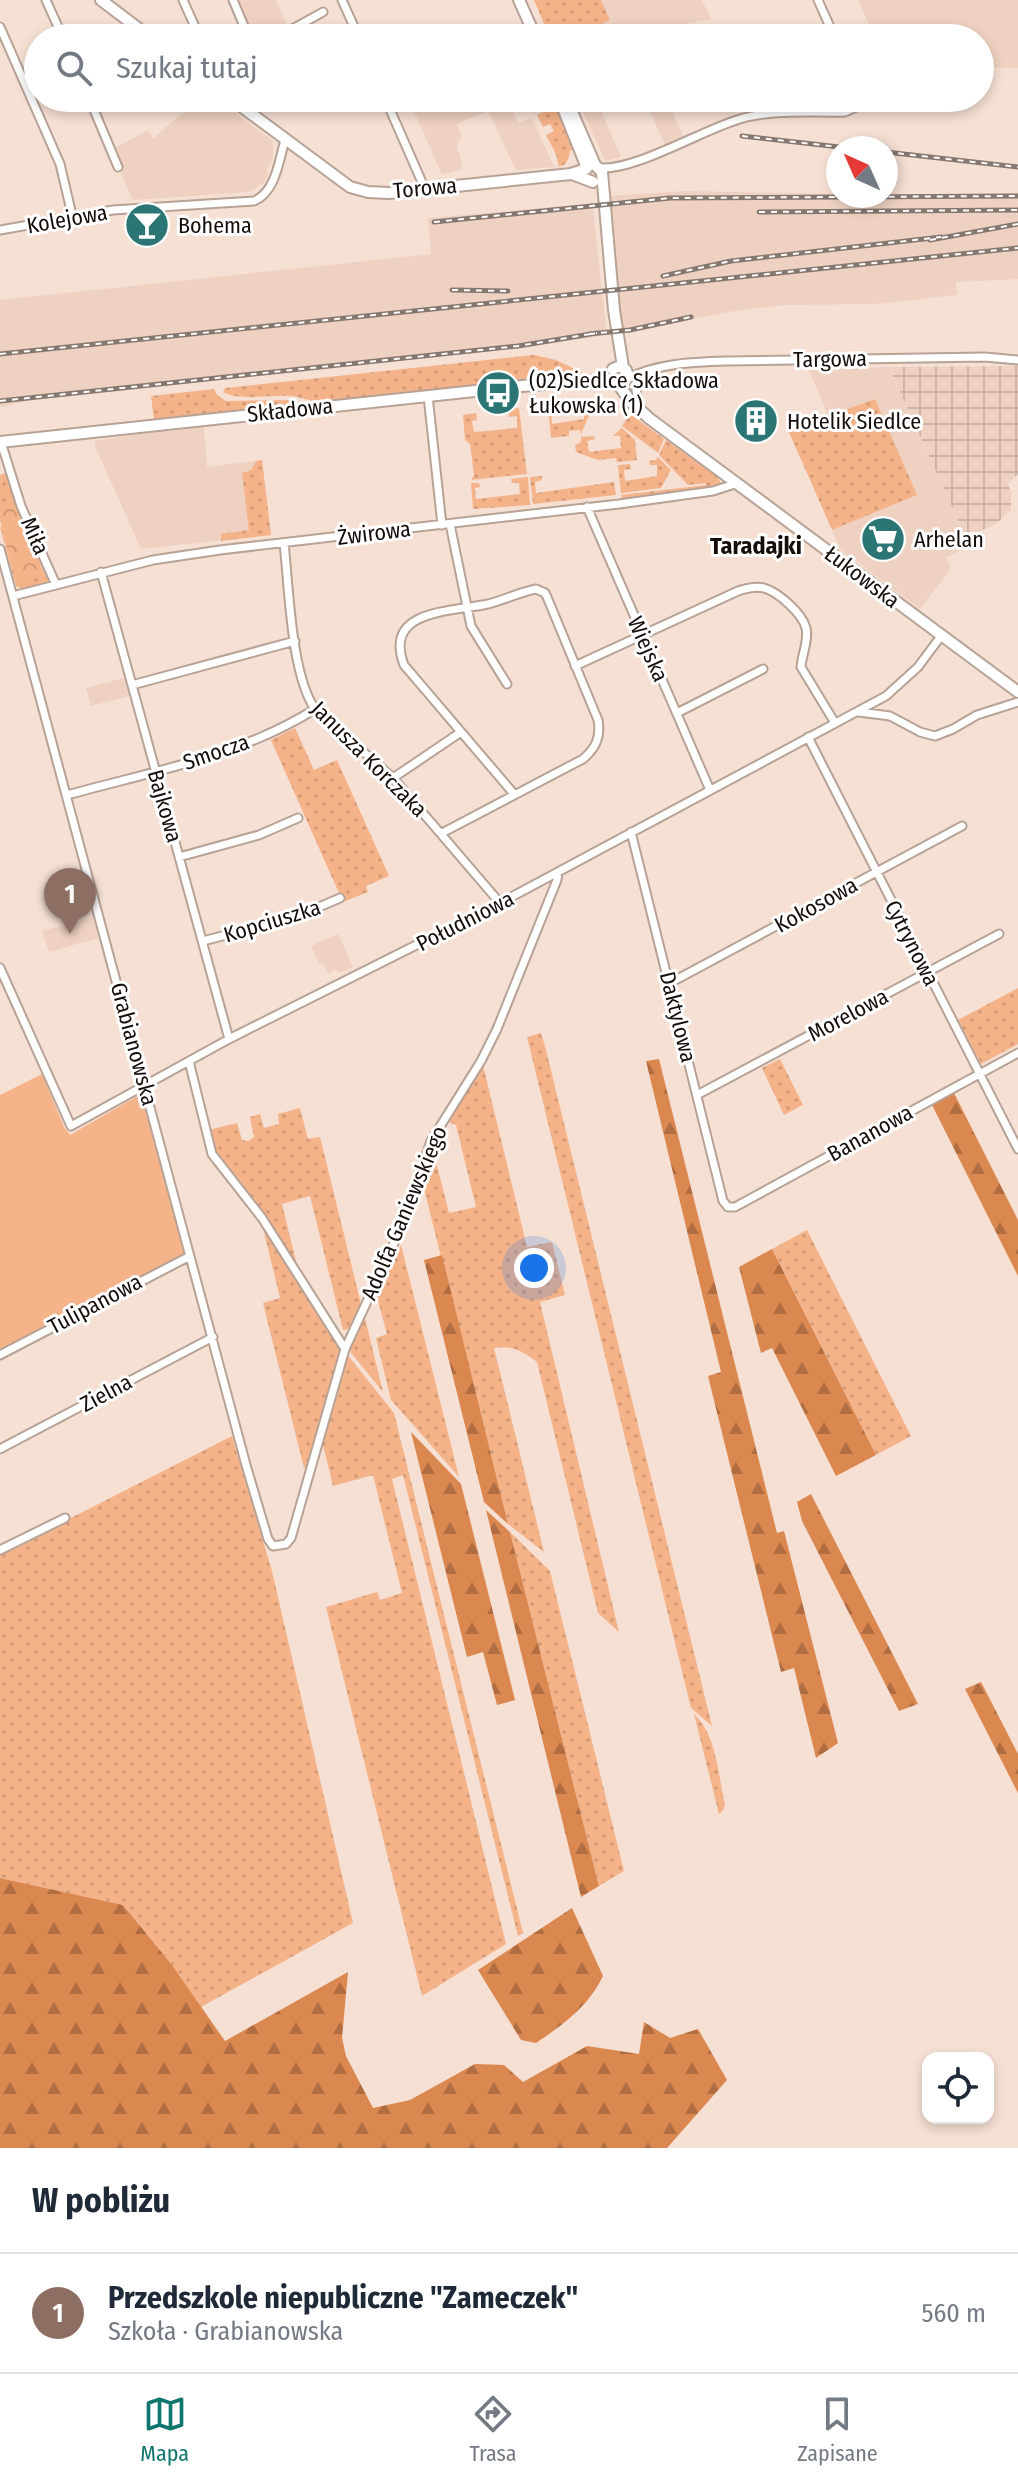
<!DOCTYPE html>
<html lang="pl">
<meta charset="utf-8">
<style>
body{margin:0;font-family:"Fira Sans Condensed",sans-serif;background:#f6f6f7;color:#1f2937}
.controls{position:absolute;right:24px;bottom:24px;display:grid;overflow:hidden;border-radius:16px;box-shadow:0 4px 12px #0003}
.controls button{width:72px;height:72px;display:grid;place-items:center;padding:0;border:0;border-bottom:2px solid #e0e1e3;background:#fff;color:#1f2937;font:40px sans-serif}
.compass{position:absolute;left:826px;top:136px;width:72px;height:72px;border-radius:50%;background:#fff;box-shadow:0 4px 12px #0003;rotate:315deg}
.you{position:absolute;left:534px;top:1268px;width:28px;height:28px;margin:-20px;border:6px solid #fff;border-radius:50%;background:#1a73e8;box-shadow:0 0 0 12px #1a73e833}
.badge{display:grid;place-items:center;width:52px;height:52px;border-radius:50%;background:#0f766e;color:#fff;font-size:26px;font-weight:700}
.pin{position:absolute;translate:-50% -66px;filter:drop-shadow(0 2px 4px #0008)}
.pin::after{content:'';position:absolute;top:42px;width:28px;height:24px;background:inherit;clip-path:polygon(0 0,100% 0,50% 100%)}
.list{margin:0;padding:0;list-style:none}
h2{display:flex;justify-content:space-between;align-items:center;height:104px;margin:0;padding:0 32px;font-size:34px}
h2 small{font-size:26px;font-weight:400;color:#747a83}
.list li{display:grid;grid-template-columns:52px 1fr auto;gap:24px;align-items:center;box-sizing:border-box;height:120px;padding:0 32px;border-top:2px solid #e0e1e3}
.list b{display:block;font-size:30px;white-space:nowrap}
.list p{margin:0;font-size:26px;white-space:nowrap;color:#747a83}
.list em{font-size:26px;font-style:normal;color:#747a83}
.icon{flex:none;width:44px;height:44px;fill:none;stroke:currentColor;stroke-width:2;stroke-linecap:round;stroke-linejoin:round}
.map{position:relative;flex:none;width:1018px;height:2148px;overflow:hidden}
.search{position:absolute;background:#fff;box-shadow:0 4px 12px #0003;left:24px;right:24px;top:24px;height:88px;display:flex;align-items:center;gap:20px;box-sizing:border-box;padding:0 28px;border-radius:44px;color:#747a83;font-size:30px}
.sheet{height:224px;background:#fff}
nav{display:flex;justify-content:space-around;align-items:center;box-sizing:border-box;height:112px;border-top:2px solid #e0e1e3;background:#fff;font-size:22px;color:#747a83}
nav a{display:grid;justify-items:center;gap:4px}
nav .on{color:#0f766e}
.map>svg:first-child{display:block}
.built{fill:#eed1c0}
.industrial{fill:url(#industrial-grid)}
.grass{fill:url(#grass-dots)}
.forest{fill:url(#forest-firs)}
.park{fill:url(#park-crowns)}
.garden{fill:#f5b38a}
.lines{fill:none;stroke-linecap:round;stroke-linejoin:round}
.street-casing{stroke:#b7a296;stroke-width:11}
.secondary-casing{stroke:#b7a296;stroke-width:14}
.street{stroke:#fff;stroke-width:7}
.secondary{stroke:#fff;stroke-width:10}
.rail-casing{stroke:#86776f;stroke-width:5}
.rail{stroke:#fff;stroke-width:2;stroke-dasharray:6;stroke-linecap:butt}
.labels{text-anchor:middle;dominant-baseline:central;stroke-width:6;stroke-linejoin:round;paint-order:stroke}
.street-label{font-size:22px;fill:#140d09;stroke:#fff}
.poi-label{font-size:22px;fill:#140d09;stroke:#fff;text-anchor:start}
.neighbourhood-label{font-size:24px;font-weight:bold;fill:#140d09;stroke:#fff}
</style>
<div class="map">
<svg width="1018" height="2148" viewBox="0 0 1018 2148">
<defs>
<pattern id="industrial-grid" width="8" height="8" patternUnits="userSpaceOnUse" patternTransform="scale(2)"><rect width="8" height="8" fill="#eed1c0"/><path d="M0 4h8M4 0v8" fill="none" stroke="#cbb2a4"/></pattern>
<pattern id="grass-dots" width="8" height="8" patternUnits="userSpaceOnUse" patternTransform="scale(2)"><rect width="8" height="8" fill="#f5b38a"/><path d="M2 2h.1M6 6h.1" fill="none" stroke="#d19976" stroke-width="1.8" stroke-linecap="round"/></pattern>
<pattern id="forest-firs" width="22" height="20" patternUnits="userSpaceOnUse" patternTransform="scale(2)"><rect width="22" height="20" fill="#db8750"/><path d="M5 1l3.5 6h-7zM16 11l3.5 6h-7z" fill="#b06d41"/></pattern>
<pattern id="park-crowns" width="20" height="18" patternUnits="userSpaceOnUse" patternTransform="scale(2)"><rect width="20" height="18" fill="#f5b38a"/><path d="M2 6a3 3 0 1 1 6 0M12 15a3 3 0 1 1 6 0" fill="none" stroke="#d19976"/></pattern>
</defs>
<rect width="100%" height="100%" fill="#f6e0d3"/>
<!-- built -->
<path class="built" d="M235,0H276L288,27L282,31L275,30L269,38H251Z
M601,0H702L711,19L688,23L694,38H571L610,20Z
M858,0H1018V68L980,67V38H875Z
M205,98H215L223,104V108L228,112L233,111L273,141V158L267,170L268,174L265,182L249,192L133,200L121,173L122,168L115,148L148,130L153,139L176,118Z
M408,98H507L518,123L532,118L554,167L516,170L488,111L457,124L462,138L458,140L457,145L463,169L442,175Z
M582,98H615L599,106L621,157L605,161L583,112L586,108Z
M644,98H666L684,137L665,145Z
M685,191L838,194V196L1018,193V279L956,282L957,295L877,304L789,305L740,310L622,333L608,196Z
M592,201L607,335L528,347L36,399L0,407V300L431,254L428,218L590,204Z
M889,367L970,547L946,557L951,569L920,609L840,549L832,530L917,495L874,399L828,416L809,370Z
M204,427L207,467L262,460L271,535L141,549L95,446V441L164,430L165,432Z
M124,678L129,696L91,706L86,688Z
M93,918L98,938L49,952L42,931Z
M338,934L353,967L339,973L335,969L328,974L323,963L319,964L311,946Z"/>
<!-- industrial -->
<path class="industrial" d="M1018,366V474L1008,484L1011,492V510L997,523L966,538L889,367Z"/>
<!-- grass -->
<path class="grass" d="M534,0H601L610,20L571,38H550Z
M536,98H554L574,149L570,151C569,158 567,165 559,167L556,154L546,135L554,131L550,124L543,127L537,115L543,112Z
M534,355L556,360L583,373L535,375L520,380V382L312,404L310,400C303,399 297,396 290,396C269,394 242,402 223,392L225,388Z
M214,389L217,395L226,401L292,400L296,404L154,420L151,396Z
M875,399L917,495L832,530L788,430Z
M586,401L593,406L581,434L580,430L569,431V436L551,438L548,405L557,404L558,412L551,413L552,424L584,419V408H578L577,402Z
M519,408L527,474L471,480L474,475L470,444L465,440L463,415L476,413L477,420L472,421L474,432L517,428V416L509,417L508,409Z
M630,414L664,439L658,453L622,426Z
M622,428L635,440L637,460L617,462L616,458L598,460L576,452L575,445L581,442V437L594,436L595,439L587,441L589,452L621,448L620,436H613Z
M666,440L717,477L721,483L718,487L622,499L621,495L706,485V483L688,485L659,455Z
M658,457L671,470L661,488L621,493L618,465L630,464L631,469L624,470L625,481L657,476V465H650L649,461L656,460Z
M262,460L271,535L221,541V534L249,530L242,473L251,470L256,461Z
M9,472L14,490L12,493L24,521L27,522C26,532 33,545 40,552L39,555L46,571L49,573L51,581L24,590L16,586L0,527H2L17,583L45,575L15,503L0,507V475Z
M542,476V480L535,482L536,493L614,482L616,495L533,504L530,477Z
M528,477L530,505L473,509L471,483H479L480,487L475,488L476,499L520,494L519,483H512L511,479Z
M295,728L314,770L337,760L389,876L366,886L368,892L343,902L271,740Z
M1018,988V1044L981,1064L958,1020Z
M541,1033L546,1050L712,1726L691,1708L527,1037Z
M780,1059L803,1105L784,1115L762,1068Z
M483,1065L527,1247L552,1242L565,1295L540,1302L619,1632L598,1613L537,1362C522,1351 513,1345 494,1348L544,1552L508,1524L423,1185L434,1154L449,1213L476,1207L456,1125L449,1122Z
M300,1108L308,1139L320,1137L362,1308C358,1318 356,1329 343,1330L310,1196L282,1204L299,1274L214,1152L209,1130L237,1123L242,1140L248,1141L254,1137L250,1117L260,1114L264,1128L279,1124L278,1114Z
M262,1224L343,1348L311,1465L304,1468L263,1303L280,1298Z
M807,1230L911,1436L876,1455L772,1249Z
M401,1245L459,1477L391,1400L376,1338L387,1334L375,1290L396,1249L397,1252Z
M364,1314L383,1392L348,1349Z
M346,1353L394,1413L523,1933L518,1936L403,1475L392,1479L506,1944L422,1996L326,1607L377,1592L380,1600L402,1593L373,1475L333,1486L321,1437Z
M232,1436L272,1571L353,1923L201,2007L172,1965L123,1905L0,1878V1554Z
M510,1532L550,1571L624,1871L599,1886Z
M694,1714C717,1736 718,1774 725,1805L723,1810L719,1814Z"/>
<!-- forest -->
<path class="forest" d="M659,1059L777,1533L784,1531L838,1743L816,1758L794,1668L781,1672L708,1376L721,1372L646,1061Z
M954,1093L1018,1220V1276L932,1105Z
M772,1249L876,1455L836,1476L772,1348L761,1353L739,1267Z
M442,1255L508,1524L484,1502L424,1260Z
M411,1432L461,1484L515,1700L497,1705L483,1652L467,1657Z
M811,1494L814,1500L918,1704L899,1711L802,1521L797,1502Z
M486,1510L510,1532L599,1886L581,1897Z
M981,1682L1018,1754V1793L965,1689Z
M0,1878L123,1905L172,1965L225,2041L348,1972L342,2038L346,2056L373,2108L410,2100L475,2064L504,2065L523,2082L587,2046L639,2054L644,2022L670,2038L698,2029L727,2080L667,2148H0Z
M572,1908L603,1976C588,2007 564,2024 536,2043L521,2040L478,1970Z"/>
<!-- park -->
<path class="park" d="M15,502L45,576L17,584L0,520V507Z"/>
<!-- garden -->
<path class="garden" d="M42,1074L64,1127L70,1135L141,1094L185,1257L119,1288L0,1352V1095Z"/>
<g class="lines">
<!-- street casing -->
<g class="street-casing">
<path id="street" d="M46,0L63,38
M183,0L200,38
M233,0L249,38
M342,0L359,38
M818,0L835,38
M0,27L60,164L73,219
M276,38L323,12
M89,98L118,167
M385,98L421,180L423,189
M600,168C637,170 702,130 740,119C772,109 811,113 845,112L856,107L860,98
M0,230L113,210L254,201C276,192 279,160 285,140
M627,379C656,363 695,362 728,361L985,357L1018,360
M428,396L442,525
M638,408L636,389L647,372
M1,442L21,506L56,585
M587,507L710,790
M450,524L471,626L507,684
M284,543C289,587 291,675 315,709L393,778L500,903
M0,549L246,1465L268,1539L273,1546L286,1544L291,1538L345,1349L401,1228L431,1141L481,1061L497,1029L557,880L558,873
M101,572L229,1039
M13,596L153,560L220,550L619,504L713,491L738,483
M575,666L738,591C747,588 755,586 764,588C778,592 802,613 806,628C809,640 802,654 801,667L835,723
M132,685L295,641
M859,712L890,716L920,732L935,736L953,729L977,715L1018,702
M677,713L763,669
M808,737L1018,1149
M393,778L461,732
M67,795C150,772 241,756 315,709
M631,832L723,1201L728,1207H735L1018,1053
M442,833L583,759C596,748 601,737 598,720L547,597L545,593L536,589C520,592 504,600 488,604C451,612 383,609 404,665L514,794
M179,857L259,835L298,818
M203,941L298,916L340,898
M0,968L71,1126L229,1039L500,903L886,696L918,667L941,636
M670,983L962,826
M189,1061L212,1154L262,1218L345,1349
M697,1095L999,934
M0,1355L190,1256
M0,1449L213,1337
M0,1550L65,1518"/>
</g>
<!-- secondary casing -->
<g class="secondary-casing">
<path id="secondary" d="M101,0L151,38
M519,0L536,38
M230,98L350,187L368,192L389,193L571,174L586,169
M559,98L587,168
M566,98L595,165L602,172L614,310L623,367
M572,174L593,182
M618,384L632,403L650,419L1018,692
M0,442L522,386L580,381L618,384L624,382L628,376L626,370L620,366L613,369"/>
</g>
<!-- street -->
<use href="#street" class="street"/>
<!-- secondary -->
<use href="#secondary" class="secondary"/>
<!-- rail casing -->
<g class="rail-casing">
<path id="rail" d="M742,136L848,148
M886,152L1018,167
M759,212L1018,210
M434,222L670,198L1018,196
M930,240L1018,224
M663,276L731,261L941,237
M452,290L508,291
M589,334L630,330L691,317
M0,354L1018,248
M0,401L518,346L597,333"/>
</g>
<!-- rail -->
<use href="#rail" class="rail"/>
</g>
<!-- icons -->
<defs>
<g id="bar-disc" transform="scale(2.3)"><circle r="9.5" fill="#2b7575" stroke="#fff"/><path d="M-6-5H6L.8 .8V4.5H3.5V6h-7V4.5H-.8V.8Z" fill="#fff"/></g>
<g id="bus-disc" transform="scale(2.3)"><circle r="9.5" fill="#2b7575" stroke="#fff"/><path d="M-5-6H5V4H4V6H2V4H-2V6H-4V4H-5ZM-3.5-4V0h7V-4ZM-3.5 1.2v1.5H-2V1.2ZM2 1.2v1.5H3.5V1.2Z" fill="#fff"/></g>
<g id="building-disc" transform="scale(2.3)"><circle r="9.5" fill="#2b7575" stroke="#fff"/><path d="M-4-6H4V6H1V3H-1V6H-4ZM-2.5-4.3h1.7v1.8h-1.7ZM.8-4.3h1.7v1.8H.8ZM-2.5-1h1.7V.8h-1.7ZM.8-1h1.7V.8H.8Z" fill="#fff"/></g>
<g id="supermarket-disc" transform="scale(2.3)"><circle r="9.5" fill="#2b7575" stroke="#fff"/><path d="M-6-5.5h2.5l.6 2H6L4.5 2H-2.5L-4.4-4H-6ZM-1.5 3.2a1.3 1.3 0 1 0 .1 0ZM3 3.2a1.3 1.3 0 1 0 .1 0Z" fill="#fff"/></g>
</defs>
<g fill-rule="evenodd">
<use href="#bar-disc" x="147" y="225"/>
<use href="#bus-disc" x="498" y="393"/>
<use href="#building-disc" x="756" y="421"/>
<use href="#supermarket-disc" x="883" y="539"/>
</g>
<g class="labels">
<!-- street labels -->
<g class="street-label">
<text transform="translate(425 188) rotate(-5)">Torowa</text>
<text transform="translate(67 219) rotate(-10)">Kolejowa</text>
<text transform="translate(830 359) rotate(-1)">Targowa</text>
<text transform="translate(290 410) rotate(-6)">Składowa</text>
<text transform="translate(374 533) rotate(-7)">Żwirowa</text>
<text transform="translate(35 536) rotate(66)">Miła</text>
<text transform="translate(862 577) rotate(37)">Łukowska</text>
<text transform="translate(648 649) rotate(66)">Wiejska</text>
<text transform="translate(216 752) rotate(-19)">Smocza</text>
<text transform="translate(369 759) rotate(45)">Janusza Korczaka</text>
<text transform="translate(165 806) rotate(74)">Bajkowa</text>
<text transform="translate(816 905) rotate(-29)">Kokosowa</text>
<text transform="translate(272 921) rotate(-17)">Kopciuszka</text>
<text transform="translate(465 921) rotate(-27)">Południowa</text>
<text transform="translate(912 943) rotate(63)">Cytrynowa</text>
<text transform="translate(848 1015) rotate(-28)">Morelowa</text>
<text transform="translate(678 1017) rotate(76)">Daktylowa</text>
<text transform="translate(134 1044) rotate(75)">Grabianowska</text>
<text transform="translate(870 1133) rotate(-29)">Bananowa</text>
<text transform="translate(404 1213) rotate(-67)">Adolfa Ganiewskiego</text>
<text transform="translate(95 1304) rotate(-28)">Tulipanowa</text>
<text transform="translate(106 1393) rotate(-28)">Zielna</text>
</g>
<!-- poi labels -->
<g class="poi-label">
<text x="178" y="225">Bohema</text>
<text x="529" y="380">(02)Siedlce Składowa<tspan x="529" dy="25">Łukowska (1)</tspan></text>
<text x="787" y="421">Hotelik Siedlce</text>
<text x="914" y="539">Arhelan</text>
</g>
<!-- neighbourhood labels -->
<g class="neighbourhood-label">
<text x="756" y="546">Taradajki</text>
</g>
</g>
</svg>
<div class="controls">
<button><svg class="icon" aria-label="locate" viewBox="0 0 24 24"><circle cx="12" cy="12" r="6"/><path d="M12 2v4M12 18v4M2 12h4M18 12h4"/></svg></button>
</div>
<svg class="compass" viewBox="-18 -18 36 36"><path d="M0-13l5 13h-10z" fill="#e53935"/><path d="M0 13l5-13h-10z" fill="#747a83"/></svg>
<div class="you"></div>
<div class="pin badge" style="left:70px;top:934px;background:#8d6e63">1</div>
<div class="search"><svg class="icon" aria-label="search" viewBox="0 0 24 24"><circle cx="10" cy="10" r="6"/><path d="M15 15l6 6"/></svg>Szukaj tutaj</div>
</div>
<section class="sheet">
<h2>W pobliżu<small></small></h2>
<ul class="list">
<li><span class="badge" style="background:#8d6e63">1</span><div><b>Przedszkole niepubliczne &quot;Zameczek&quot;</b><p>Szkoła · Grabianowska</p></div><em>560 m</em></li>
</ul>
</section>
<nav>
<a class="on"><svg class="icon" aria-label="map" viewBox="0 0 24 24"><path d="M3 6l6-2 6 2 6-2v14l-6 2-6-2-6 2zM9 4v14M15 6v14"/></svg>Mapa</a>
<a><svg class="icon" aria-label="directions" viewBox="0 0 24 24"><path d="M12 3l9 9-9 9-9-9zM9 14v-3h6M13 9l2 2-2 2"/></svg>Trasa</a>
<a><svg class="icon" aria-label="saved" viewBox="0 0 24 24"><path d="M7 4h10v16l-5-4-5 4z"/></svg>Zapisane</a>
</nav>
